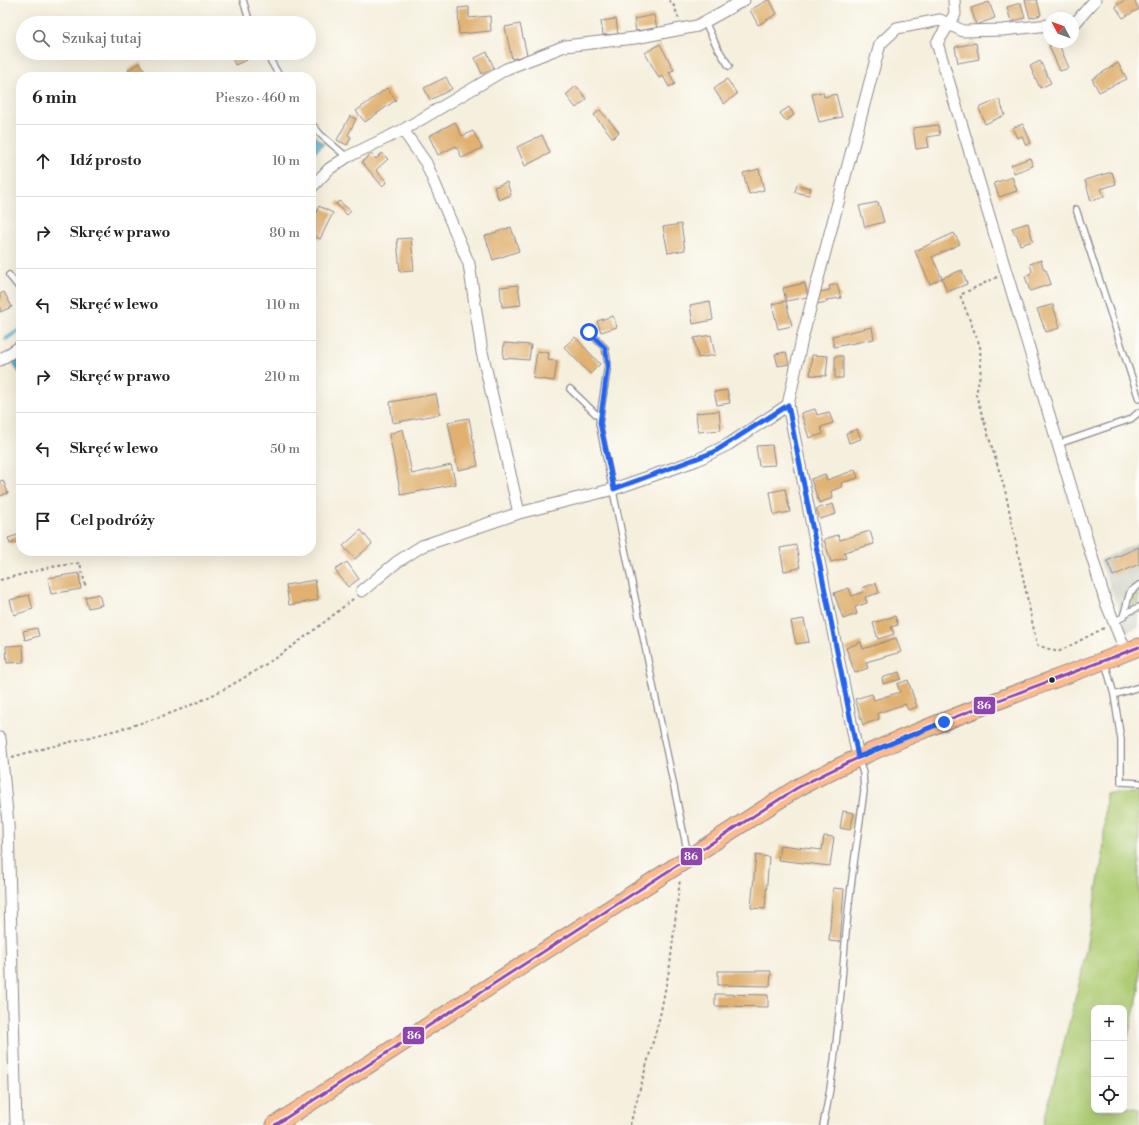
<!DOCTYPE html>
<html lang="pl">
<meta charset="utf-8">
<style>
body{margin:0;font-family:"Libre Bodoni",serif;background:#f6f6f6;color:#222}
.controls{position:absolute;right:12px;bottom:12px;display:grid;overflow:hidden;border-radius:8px;box-shadow:0 4px 16px #0002}
.controls button{width:36px;height:36px;display:grid;place-items:center;padding:0;border:0;border-bottom:1px solid #e0e0e0;background:#fff;color:#222;font:20px sans-serif}
.compass{position:absolute;left:1043px;top:12px;width:36px;height:36px;border-radius:50%;background:#fff;box-shadow:0 4px 16px #0002;rotate:311deg}
.stop{position:absolute;width:12px;height:12px;margin:-9px;border:3px solid #2563eb;border-radius:50%;background:#fff}
.stop.end{background:#2563eb;border-color:#fff;box-shadow:0 1px 4px #0008}
.list{margin:0;padding:0;list-style:none}
h2{display:flex;justify-content:space-between;align-items:center;height:52px;margin:0;padding:0 16px;font-size:17px}
h2 small{font-size:13px;font-weight:400;color:#767676}
.list li{display:grid;grid-template-columns:26px 1fr auto;gap:12px;align-items:center;box-sizing:border-box;height:72px;padding:0 16px;border-top:1px solid #e0e0e0}
.list b{display:block;font-size:15px;white-space:nowrap}
.list em{font-size:13px;font-style:normal;color:#767676}
.icon{flex:none;width:22px;height:22px;fill:none;stroke:currentColor;stroke-width:2;stroke-linecap:round;stroke-linejoin:round}
.map{position:relative;flex:none;width:1139px;height:1125px;overflow:hidden}
.search{position:absolute;background:#fff;box-shadow:0 4px 16px #0002;left:16px;top:16px;width:300px;height:44px;display:flex;align-items:center;gap:10px;box-sizing:border-box;padding:0 14px;border-radius:22px;color:#767676;font-size:15px}
.panel{position:absolute;background:#fff;box-shadow:0 4px 16px #0002;left:16px;top:72px;width:300px;height:484px;border-radius:16px}
.map>svg:first-child{display:block}
.industrial{fill:#c2c6b9}
.green{fill:#aecc73;stroke:#687757}
.water{fill:#4baecb;stroke:#366883}
.lines{fill:none;stroke-linecap:round;stroke-linejoin:round}
.stream{stroke:#4baecb;stroke-width:3.5}
.building{fill:#e0b171}
.service-casing{stroke:#8c888c;stroke-width:8}
.minor-casing{stroke:#8c888c;stroke-width:13}
.primary-casing{stroke:#8c888c;stroke-width:19}
.path{stroke:#8c888c;stroke-width:2;stroke-dasharray:3 3;stroke-linecap:butt}
.service{stroke:#fff;stroke-width:5.5}
.minor{stroke:#fff;stroke-width:11}
.primary{stroke:#fbbb8d;stroke-width:17}
.bus-1-casing{stroke:#fdfcf7;stroke-width:6}
.bus-1{stroke:#8e44ad;stroke-width:3}
.route{stroke:#2563eb;stroke-width:5}
.bus-dot{fill:#22223b;stroke:#fdfcf7;stroke-width:1.5}
.line-badge{stroke:#fdfcf7;stroke-width:1.5}
.badge-label{font-size:11px;text-anchor:middle;font-weight:bold;fill:#fff}
</style>
<div class="map">
<svg width="1139" height="1125" viewBox="0 0 1139 1125">
<rect width="100%" height="100%" fill="#fdfcf7"/>
<filter id="ink" filterUnits="userSpaceOnUse"><feTurbulence type="fractalNoise" baseFrequency=".025" numOctaves="2"/><feDisplacementMap in="SourceGraphic" scale="8" xChannelSelector="R" yChannelSelector="G"/><feConvolveMatrix kernelMatrix="1 2 1 2 8 2 1 2 1" color-interpolation-filters="sRGB"/></filter>
<filter id="wash" filterUnits="userSpaceOnUse"><feTurbulence type="fractalNoise" baseFrequency=".012" numOctaves="4" result="noise"/><feDisplacementMap in="SourceGraphic" scale="16" xChannelSelector="R" yChannelSelector="G"/><feGaussianBlur stdDeviation="0.9" result="paint"/><feColorMatrix in="noise" values="0 0 0 0 0 0 0 0 0 0 0 0 0 0 0 0 0 1.4 0 .05"/><feComposite in="paint" operator="in"/></filter>
<g filter="url(#wash)">
<rect width="100%" height="100%" fill="#f5efdd"/>
<!-- industrial -->
<path class="industrial" d="M1139,542V627L1127,632L1100,560Z"/>
<!-- green -->
<path class="green" d="M1139,593V604L1133,607L1134,597Z
M1106,793H1139V991L1124,1054V1008H1094V1110H1124V1106L1139,1109V1125H1043L1081,976L1103,855Z"/>
<!-- water -->
<path class="water" d="M311,132L324,144L311,156Z
M21,356V376L14,365L15,359Z"/>
<g class="lines">
<!-- stream -->
<path class="stream" d="M6,339L21,329"/>
</g>
<g id="blocks">
<!-- building -->
<path class="building" d="M768,0H770L777,14L758,25L750,10Z
M1025,0H1037L1041,15L1030,18Z
M1125,0H1134L1139,9L1123,18L1115,6Z
M989,2L995,18L976,25L971,8Z
M1021,3L1025,18L1011,22L1007,7Z
M469,7V18L490,16L491,31L459,34L458,8Z
M654,15L657,28L636,31L634,19Z
M616,19L618,34L603,35L601,21Z
M520,24L527,55L512,59L505,27Z
M1058,42L1069,68L1060,71L1049,46Z
M976,43L979,59L958,63L955,47Z
M660,44L674,70L669,72L675,84L669,87L663,76L659,78L645,53Z
M487,52L494,68L482,74L475,58Z
M230,53H244L247,60L235,65Z
M1040,61L1051,83L1040,88L1030,66Z
M140,63L147,74L141,77H132L128,70Z
M1118,63L1127,79L1099,92L1092,79Z
M446,77L452,89L430,100L424,88Z
M727,79L737,94L724,104L714,89Z
M576,86L587,99L576,108L566,95Z
M387,88L396,100L365,122L356,111Z
M823,92L824,97L836,94L842,117L819,122L812,94Z
M999,99L1005,115L985,124L979,108Z
M789,107L794,115L786,121L780,113Z
M600,110L619,132L613,138L594,115Z
M350,116L356,119L348,135L351,137L347,145L337,140Z
M455,122L462,136L473,131L482,148L462,158L456,146L438,155L429,136Z
M1023,124L1031,143L1026,145L1022,136L1017,138L1012,128Z
M938,125L940,135L927,137L929,147L916,149L913,128Z
M542,135L550,153L525,166L517,147Z
M382,153L388,159L376,170L387,182L382,186L362,162L371,154L376,159Z
M1030,158L1033,166L1014,173L1011,165Z
M759,169L764,190L749,194L743,173Z
M1112,172L1116,184L1101,189L1104,197L1091,201L1085,180Z
M1012,177L1017,191L999,197L994,183Z
M507,182L511,195L499,200L494,187Z
M797,185L811,188L809,195L795,192Z
M339,201L351,211L347,215L336,204Z
M878,202L884,222L865,227L859,206Z
M319,206L333,213L320,239L311,234V223Z
M1028,223L1033,241L1020,245L1017,234H1014L1012,228Z
M681,224L685,250L668,253L663,227Z
M511,227L519,251L493,260L485,236Z
M954,233L960,244L932,257L942,278L962,270L967,284L947,292L942,278L930,284L915,251Z
M411,238L414,271L400,272L397,239Z
M1041,260L1044,270H1046L1051,284L1030,291L1025,276L1030,274L1032,271L1030,264Z
M805,283L808,297L786,301L783,288Z
M837,284L841,298L826,300L827,302L817,304L815,293L830,290L829,286Z
M518,285L521,305L502,307L500,287Z
M4,292L12,307L0,312V294Z
M710,301L713,320L693,324L690,305Z
M786,301L792,326L778,329L772,304Z
M1051,305H1053L1060,328L1046,332L1037,309Z
M613,316L617,327L601,332L597,321Z
M872,327L874,339L834,347L832,336Z
M711,335L715,355L698,358L694,338Z
M575,337L600,364L590,374L564,347Z
M504,343L531,345L529,360L503,358Z
M537,351L549,353L548,360L557,361L554,381L533,378Z
M786,352L789,364L778,366L775,354Z
M812,355L828,356L826,376L810,375Z
M835,356H843V378H835Z
M727,390L730,403L717,405L714,392Z
M436,394L440,414L393,423L390,402Z
M815,409L817,415L829,412L833,423L821,427L823,434L809,438L801,413Z
M719,411L721,430L698,432L696,413Z
M469,418L478,466L458,470L448,422Z
M403,429L412,474L451,465L456,484L401,495L389,434Z
M857,429L861,439L849,443L846,433Z
M772,445L775,465L759,466L756,446Z
M855,470L858,478L841,483L842,487L831,491L833,498L819,503L811,479L825,474L827,480Z
M3,480L8,493L0,496V481Z
M785,489L790,512L774,515L770,492Z
M833,504L836,514L820,519L816,509Z
M361,530L372,544L355,559L343,546Z
M870,531L874,544L844,552L846,558L831,562L824,539L838,535L840,540Z
M21,534V541L10,544L8,538Z
M796,545L800,568L784,571L780,548Z
M1139,547V564L1113,576L1107,561Z
M347,562L359,579L348,587L335,570Z
M79,573L81,589L51,594L48,578Z
M315,580L318,600L289,605L286,585Z
M876,583L879,593L865,597L867,603L855,607L857,614L843,619L834,593L849,588L852,596L863,592L862,588Z
M99,594L102,605L88,608L85,597Z
M29,595L33,609L14,615L10,600Z
M895,616L898,625L891,627L894,634L878,639L873,623Z
M804,619L809,642L796,644L791,621Z
M37,628L39,636L25,640L23,631Z
M896,638L901,652L866,662L868,668L855,673L846,648L861,642L863,649Z
M23,645L24,662L7,663L6,646Z
M899,672L901,679L883,684L882,678Z
M908,680L917,707L908,710L905,704L878,713L879,719L863,725L855,699L872,694L874,700L900,692L897,684Z
M843,811L854,813L850,830L840,828Z
M824,836L834,837L830,866L778,860L780,845L822,850Z
M756,855L769,857L765,909L751,908Z
M833,888L844,889L840,942L829,941Z
M718,971H771L770,986L718,985Z
M715,994L768,995V1007L715,1006Z"/>
</g>
</g>
<g filter="url(#ink)">
<use href="#blocks" fill-opacity="0" stroke="#8c888c" stroke-width="1"/>
<g class="lines">
<!-- service casing -->
<g class="service-casing">
<path id="service" d="M243,0L250,23
M705,22L717,47L729,66
M266,53L280,77
M311,123L321,135L347,157
M1076,209L1139,399
M9,275L21,290
M589,332L605,348L608,364L599,423L688,855
M570,389L600,418
M1058,444L1131,419L1139,412
M1124,614L1139,607
M1114,622L1123,617L1130,592L1139,585
M1105,662L1114,695L1121,740V782L1139,783
M1114,695L1139,687
M823,1125C838,1059 840,991 847,923C851,879 858,835 864,791L863,773L859,761"/>
</g>
<!-- minor casing -->
<g class="minor-casing">
<path id="minor" d="M954,0L955,14L937,43L1105,600L1126,652
M1073,22H1076L1095,0
M403,130L426,163L469,264L482,352L519,513
M311,188L329,169L347,157L403,130L506,69L565,46L635,38L697,26L744,0
M0,360L21,346
M362,591L397,562L422,546L519,513L614,489L697,460L729,444L788,405
M0,738L8,824L16,1125
M858,757L788,405L802,339L880,44L897,28L940,20L963,31L1003,30L1049,25"/>
</g>
<!-- primary casing -->
<g class="primary-casing">
<path id="primary" d="M275,1125L797,788C906,730 1025,692 1139,647"/>
</g>
<!-- path -->
<path class="path" d="M669,0L674,6L679,19
M997,277L960,295L980,346L981,369L976,395L1005,490L1037,645L1058,652L1104,628
M0,580L51,567L80,563L86,588
M12,757C69,741 129,730 184,708C245,683 304,640 354,598
M630,1125L660,1016L670,965L680,879"/>
<!-- service -->
<use href="#service" class="service"/>
<!-- minor -->
<use href="#minor" class="minor"/>
<!-- primary -->
<use href="#primary" class="primary"/>
<!-- bus-1 casing -->
<g class="bus-1-casing">
<path id="bus-1" d="M275,1125L797,788C906,730 1025,692 1139,647"/>
</g>
<!-- bus-1 -->
<use href="#bus-1" class="bus-1"/>
</g>
</g>
<g class="lines" filter="url(#ink)">
<!-- route -->
<path class="route" d="M589,332L605,348L608,364L600,423L614,489L714,452L788,405L858,757L944,722"/>
</g>
<!-- markers -->
<circle class="bus-dot" cx="1052" cy="680" r="3.5"/>
<g class="line-badge">
<rect x="973" y="696" width="23" height="19" rx="4" fill="#8e44ad"/>
<rect x="680" y="847" width="23" height="19" rx="4" fill="#8e44ad"/>
<rect x="402" y="1026" width="23" height="19" rx="4" fill="#8e44ad"/>
</g>
<g class="badge-label">
<text x="984" y="709">86</text>
<text x="691" y="860">86</text>
<text x="414" y="1039">86</text>
</g>
</svg>
<div class="controls">
<button>+</button>
<button>−</button>
<button><svg class="icon" aria-label="locate" viewBox="0 0 24 24"><circle cx="12" cy="12" r="6"/><path d="M12 2v4M12 18v4M2 12h4M18 12h4"/></svg></button>
</div>
<svg class="compass" viewBox="-18 -18 36 36"><path d="M0-13l5 13h-10z" fill="#e53935"/><path d="M0 13l5-13h-10z" fill="#767676"/></svg>
<div class="stop" style="left:589px;top:332px"></div>
<div class="stop end" style="left:944px;top:722px"></div>
<div class="search"><svg class="icon" aria-label="search" viewBox="0 0 24 24"><circle cx="10" cy="10" r="6"/><path d="M15 15l6 6"/></svg>Szukaj tutaj</div>
<section class="panel">
<h2>6 min<small>Pieszo · 460 m</small></h2>
<ul class="list">
<li><svg class="icon" aria-label="ahead" viewBox="0 0 24 24"><path d="M12 20V5M6 11l6-6 6 6"/></svg><div><b>Idź prosto</b></div><em>10 m</em></li>
<li><svg class="icon" aria-label="right" viewBox="0 0 24 24"><path d="M7 20v-9h11M14 6l5 5-5 5"/></svg><div><b>Skręć w prawo</b></div><em>80 m</em></li>
<li><svg class="icon" aria-label="left" viewBox="0 0 24 24"><path d="M17 20v-9H6M10 6l-5 5 5 5"/></svg><div><b>Skręć w lewo</b></div><em>110 m</em></li>
<li><svg class="icon" aria-label="right" viewBox="0 0 24 24"><path d="M7 20v-9h11M14 6l5 5-5 5"/></svg><div><b>Skręć w prawo</b></div><em>210 m</em></li>
<li><svg class="icon" aria-label="left" viewBox="0 0 24 24"><path d="M17 20v-9H6M10 6l-5 5 5 5"/></svg><div><b>Skręć w lewo</b></div><em>50 m</em></li>
<li><svg class="icon" aria-label="arrive" viewBox="0 0 24 24"><path d="M6 21V4h12l-3 4 3 4H6"/></svg><div><b>Cel podróży</b></div></li>
</ul>
</section>
</div>
